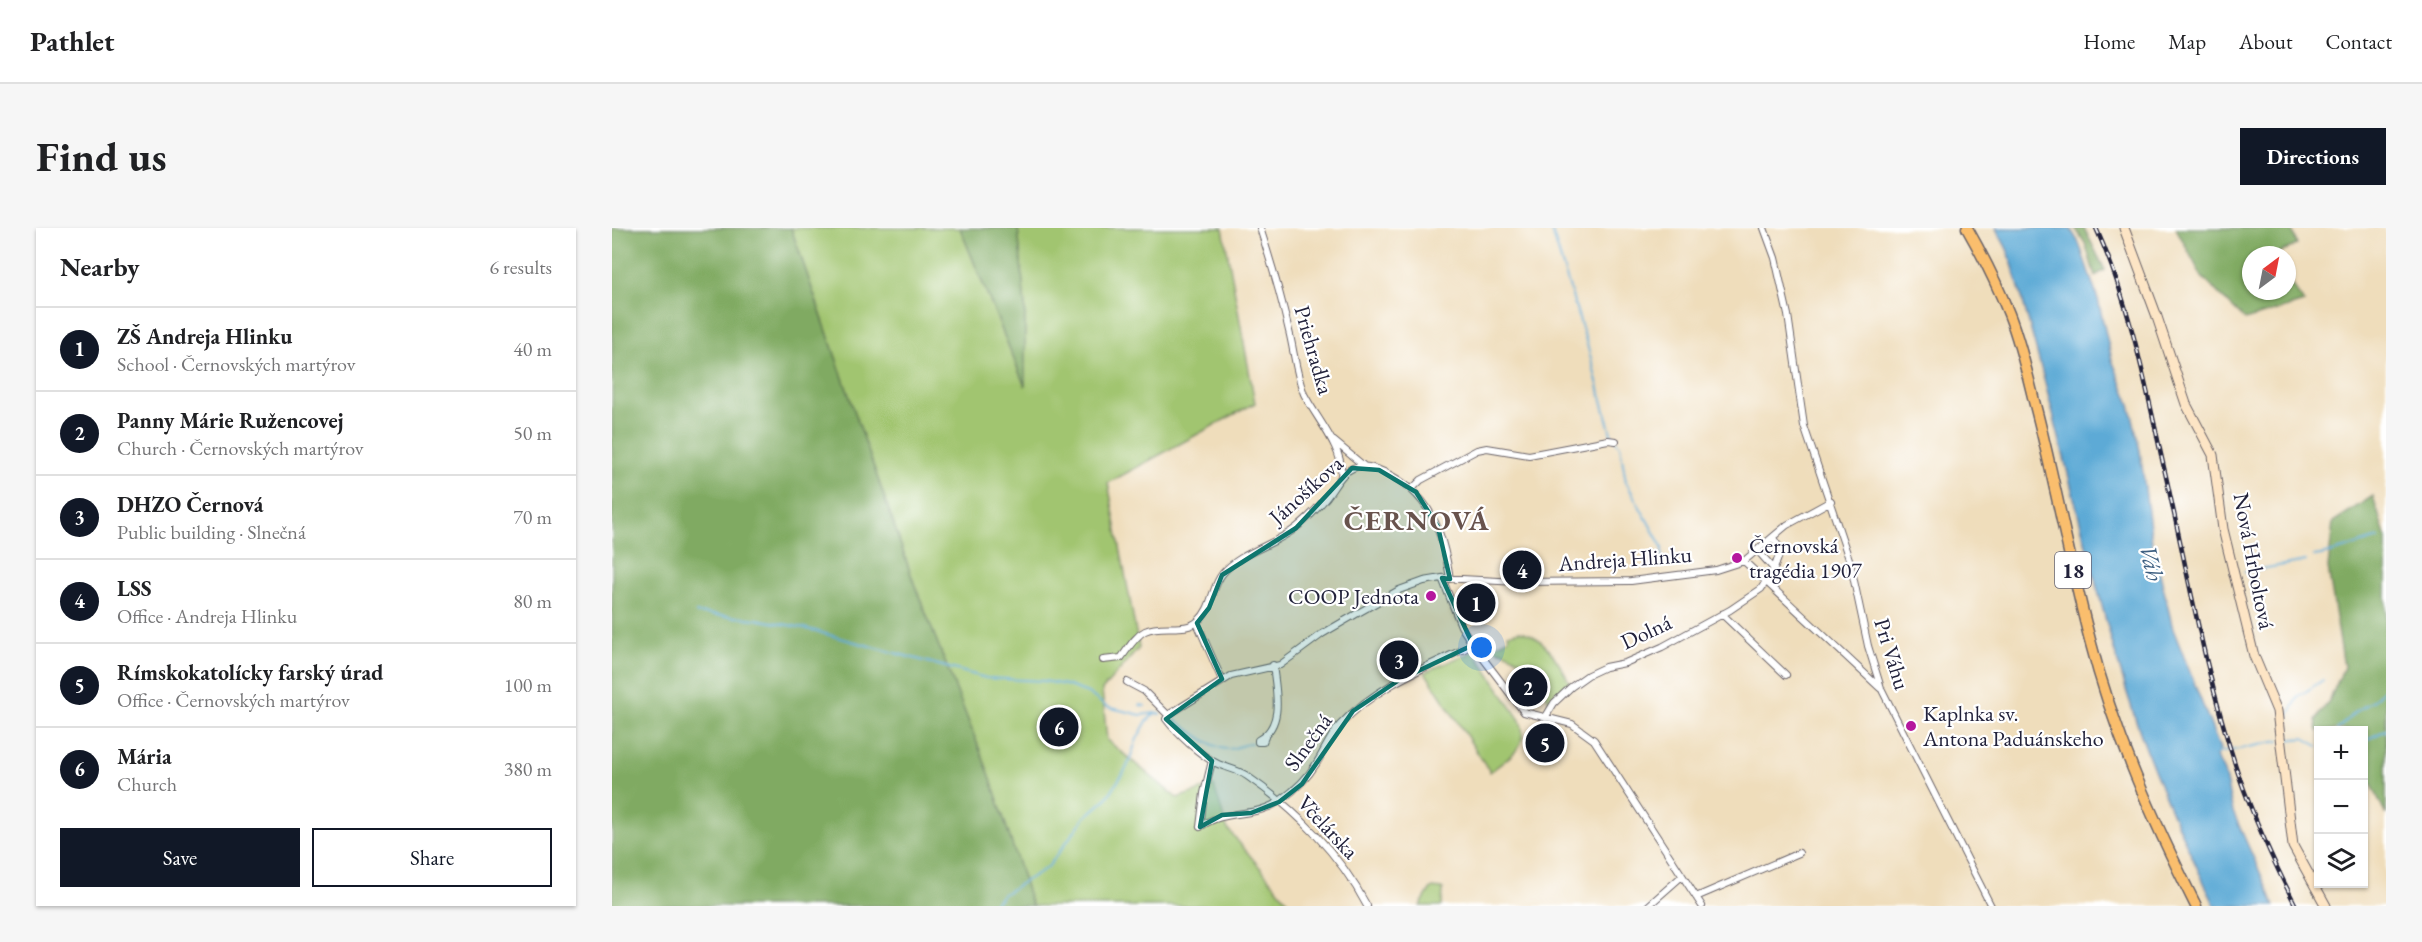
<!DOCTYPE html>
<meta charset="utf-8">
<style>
body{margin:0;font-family:"EB Garamond",serif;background:#f6f6f6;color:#202124}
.controls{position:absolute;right:18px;bottom:18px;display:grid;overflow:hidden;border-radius:0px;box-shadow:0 2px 4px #0004}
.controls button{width:54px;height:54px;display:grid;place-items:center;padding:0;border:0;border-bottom:2px solid #e0e0e0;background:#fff;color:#202124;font:30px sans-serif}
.compass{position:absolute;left:1630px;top:18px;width:54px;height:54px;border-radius:50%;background:#fff;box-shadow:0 2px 4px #0004;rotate:32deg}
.you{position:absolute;left:870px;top:420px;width:21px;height:21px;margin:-15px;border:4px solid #fff;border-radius:50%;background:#1a73e8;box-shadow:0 0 0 9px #1a73e833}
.badge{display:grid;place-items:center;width:39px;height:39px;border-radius:50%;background:#111827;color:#fff;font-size:20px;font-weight:700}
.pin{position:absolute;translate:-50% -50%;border:3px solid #fff;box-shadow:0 2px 6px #0006}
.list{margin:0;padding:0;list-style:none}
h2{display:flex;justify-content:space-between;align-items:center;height:78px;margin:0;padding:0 24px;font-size:26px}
h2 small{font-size:20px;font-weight:400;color:#757577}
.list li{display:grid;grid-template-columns:39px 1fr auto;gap:18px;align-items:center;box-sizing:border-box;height:84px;padding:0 24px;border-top:2px solid #e0e0e0}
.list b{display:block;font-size:22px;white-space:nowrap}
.list p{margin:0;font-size:20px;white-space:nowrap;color:#757577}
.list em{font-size:20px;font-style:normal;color:#757577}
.actions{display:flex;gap:12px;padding:18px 24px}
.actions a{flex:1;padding:14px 0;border:2px solid #111827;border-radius:0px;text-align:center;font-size:21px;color:#111827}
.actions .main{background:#111827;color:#fff}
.icon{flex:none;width:33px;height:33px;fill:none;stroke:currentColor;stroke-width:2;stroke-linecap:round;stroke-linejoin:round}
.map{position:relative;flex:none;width:1774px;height:678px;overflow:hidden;border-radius:0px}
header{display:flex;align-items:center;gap:36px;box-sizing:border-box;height:84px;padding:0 30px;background:#fff;border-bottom:2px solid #e0e0e0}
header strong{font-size:28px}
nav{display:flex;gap:33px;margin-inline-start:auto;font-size:21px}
.intro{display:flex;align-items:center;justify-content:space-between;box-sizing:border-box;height:144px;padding:0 36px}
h1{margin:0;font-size:42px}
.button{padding:15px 27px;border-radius:0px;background:#111827;color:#fff;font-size:21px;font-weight:700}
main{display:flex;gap:36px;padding:0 36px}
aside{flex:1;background:#fff;border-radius:0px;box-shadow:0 2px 4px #0004}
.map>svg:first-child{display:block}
.green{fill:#a1c56f;stroke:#627455;stroke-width:1.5}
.forest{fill:#80aa62;stroke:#51664e;stroke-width:1.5}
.water{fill:#5daad6;stroke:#406688;stroke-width:1.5}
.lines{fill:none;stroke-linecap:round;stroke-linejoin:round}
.stream{stroke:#5daad6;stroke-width:2}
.street-casing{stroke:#6a6368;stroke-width:8}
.secondary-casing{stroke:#6a6368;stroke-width:11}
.primary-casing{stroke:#6a6368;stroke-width:13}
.street{stroke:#fff;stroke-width:6}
.secondary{stroke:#fde5c5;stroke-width:9}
.primary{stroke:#fabe6d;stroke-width:10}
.rail-casing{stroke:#22223b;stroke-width:4.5}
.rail{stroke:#fff;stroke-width:2;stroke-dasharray:7;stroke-linecap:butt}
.marked{fill:#0f766e;fill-opacity:0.2;stroke:#0f766e;stroke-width:4.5;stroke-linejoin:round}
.poi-dot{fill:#b5179e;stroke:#fff;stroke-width:2}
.labels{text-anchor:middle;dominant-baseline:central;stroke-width:4.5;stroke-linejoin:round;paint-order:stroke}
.shield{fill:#fff;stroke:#646476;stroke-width:1.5}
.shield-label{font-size:21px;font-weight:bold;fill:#22223b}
.street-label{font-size:22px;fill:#22223b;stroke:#fff}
.poi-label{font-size:22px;fill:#22223b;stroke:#fff;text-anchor:start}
.water-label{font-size:24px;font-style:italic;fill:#3d5f81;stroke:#fff}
.district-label{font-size:28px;font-weight:bold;letter-spacing:1.5px;fill:#68534d;stroke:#fff}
</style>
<header>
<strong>Pathlet</strong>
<nav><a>Home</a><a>Map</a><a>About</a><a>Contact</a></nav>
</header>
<div class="intro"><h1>Find us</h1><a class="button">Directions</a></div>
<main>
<aside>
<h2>Nearby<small>6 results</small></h2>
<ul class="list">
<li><span class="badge">1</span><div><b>ZŠ Andreja Hlinku</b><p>School · Černovských martýrov</p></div><em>40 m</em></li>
<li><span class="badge">2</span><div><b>Panny Márie Ružencovej</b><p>Church · Černovských martýrov</p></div><em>50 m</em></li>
<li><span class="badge">3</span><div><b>DHZO Černová</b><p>Public building · Slnečná</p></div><em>70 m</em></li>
<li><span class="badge">4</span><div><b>LSS</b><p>Office · Andreja Hlinku</p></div><em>80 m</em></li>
<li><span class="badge">5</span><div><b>Rímskokatolícky farský úrad</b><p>Office · Černovských martýrov</p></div><em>100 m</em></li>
<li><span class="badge">6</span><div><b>Mária</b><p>Church</p></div><em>380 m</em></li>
</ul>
<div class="actions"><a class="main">Save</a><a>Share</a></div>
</aside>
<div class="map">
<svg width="1774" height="678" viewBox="0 0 1774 678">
<rect width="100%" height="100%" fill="#fff"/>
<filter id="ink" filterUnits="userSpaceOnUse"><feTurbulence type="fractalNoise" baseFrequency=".0167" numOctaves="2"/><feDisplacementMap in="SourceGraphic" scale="12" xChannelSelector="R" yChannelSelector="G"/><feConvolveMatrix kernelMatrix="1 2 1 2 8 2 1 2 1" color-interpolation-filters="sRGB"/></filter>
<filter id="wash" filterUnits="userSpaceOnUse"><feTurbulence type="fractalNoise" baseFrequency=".008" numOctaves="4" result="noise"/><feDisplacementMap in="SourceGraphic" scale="24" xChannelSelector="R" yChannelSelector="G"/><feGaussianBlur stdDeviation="1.35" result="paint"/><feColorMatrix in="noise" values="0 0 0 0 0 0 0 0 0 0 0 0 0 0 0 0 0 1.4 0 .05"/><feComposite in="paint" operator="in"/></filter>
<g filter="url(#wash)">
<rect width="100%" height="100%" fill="#efddbb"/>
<!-- green -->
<path class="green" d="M179,0H348L412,156L413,79L406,0H611L643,175L496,255L527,420L490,462L495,512L565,570L602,558L615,600L680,678H420L378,548L303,358Z
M907,403C932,406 947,435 958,455L938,475C923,443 915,430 880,420L897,410L896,406Z
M862,423L908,492C918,520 898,528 878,544L813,444Z
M819,660L831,661L830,678H808Z"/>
<!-- forest -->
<path class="forest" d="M0,0H179L303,358L378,548L420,678H0Z
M348,0H406L413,79V158Z
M1463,0H1472L1493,42L1483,48L1473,15Z
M1564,0H1680L1685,17L1662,27H1639V63H1675V51L1692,74L1633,92L1590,49Z
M1761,268L1774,311V587L1761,559L1752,546V502H1706V504L1704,492L1718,471L1732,439L1716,340L1721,294Z"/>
<!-- water -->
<path class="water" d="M1384,0H1458L1467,15L1486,72L1500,132L1518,176L1528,223L1541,322L1547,341L1561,401L1608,521L1604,528L1612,544L1621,584L1663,678H1603C1571,610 1538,540 1516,468C1471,323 1442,173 1398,29C1395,18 1388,10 1384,0Z"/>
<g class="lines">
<!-- stream -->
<path class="stream" d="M939,0L975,116L999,206L1008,218L1014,254L1050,319V329L1047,332
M1702,328C1725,325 1744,316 1767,310
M1632,344L1694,333
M84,385L144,391L192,400L374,450L432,453L454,457L476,465L495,479L529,487L543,485
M528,477L533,478
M563,492C576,500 601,522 617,521C623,521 632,516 639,515
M1674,492L1687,468L1711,452
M1674,497L1676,511
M1725,502L1743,484L1761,473L1774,459
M1673,512L1692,510L1706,518
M1752,513L1774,502
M1602,526L1667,513
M380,678L390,667L436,639L473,589L495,570L515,539L525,511L535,493L543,485L548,486"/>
</g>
</g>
<g filter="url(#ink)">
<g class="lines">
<!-- street casing -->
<g class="street-casing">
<path id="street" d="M648,0C659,34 669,68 677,103C682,123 684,146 692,166C704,190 733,222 729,248
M1152,0L1163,30L1176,87L1192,198L1238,334L1256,418L1269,460L1379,678
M722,213L752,238
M800,261L809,252L865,222L875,220L917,227L996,212L1004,213
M1161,310L1169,322L1162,341
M1132,333L1268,460
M830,350L849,398L861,417L912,484L960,496L982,512L1090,678
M1110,386L1174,447
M585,395L610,452
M491,432L509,430C516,421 523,408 533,403C549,395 573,405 586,393C601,380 599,359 611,345C630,323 662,318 685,299C695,291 705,281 714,270C722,261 728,245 741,240C751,236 762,240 772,244C818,265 831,303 838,351
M515,454L532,463L556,487
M933,490L942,475L959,459L976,447L993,439L1013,435L1050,419L1118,382L1149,361L1162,341L1146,323
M653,509L651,514H646V512C673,498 664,463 661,437
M588,599C614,580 643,591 669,572C683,562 695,551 704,536C712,524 718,508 728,497C764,458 814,439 861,417
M588,599L592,565L600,533
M1084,669L1187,625
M755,678C728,626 683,581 635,548C627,542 615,540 606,536C589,528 565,506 554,491L556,487L619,448L668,437L710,406L746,385L787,362L812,353L830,350L906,354L1019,353L1104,342L1132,333L1175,297L1219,273
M1036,678L1070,648"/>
</g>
<!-- secondary casing -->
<g class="secondary-casing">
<path id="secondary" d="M1512,0L1544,86L1574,176L1601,227L1611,301L1642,428L1665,483L1681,618L1714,678"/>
</g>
<!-- primary casing -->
<g class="primary-casing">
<path id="primary" d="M1355,0C1371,28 1385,56 1397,86C1408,114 1415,144 1422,173C1443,252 1457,333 1478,412C1502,506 1541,592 1584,678"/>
</g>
<!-- street -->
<use href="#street" class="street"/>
<!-- secondary -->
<use href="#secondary" class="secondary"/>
<!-- primary -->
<use href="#primary" class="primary"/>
<!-- rail casing -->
<g class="rail-casing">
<path id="rail" d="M1484,0C1517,73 1533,153 1550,231C1574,335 1592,443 1626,545C1642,591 1662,635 1684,678"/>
</g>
<!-- rail -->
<use href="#rail" class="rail"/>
</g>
</g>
<!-- marked area -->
<path class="marked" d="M740,240L767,242L804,264L826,299L838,351L830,350L861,417L787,452L741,483L690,556L667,574L639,585L610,587L588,599L600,533L554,491L610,451L585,395L597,380L610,347L684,300Z"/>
<!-- markers -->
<g class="poi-dot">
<circle cx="1125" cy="330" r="6"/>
<circle cx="819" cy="368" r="6"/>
<circle cx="1299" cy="498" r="6"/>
</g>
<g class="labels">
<!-- shield labels -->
<rect class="shield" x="1443" y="324" width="36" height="36" rx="4.5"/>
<g class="shield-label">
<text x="1461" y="342">18</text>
</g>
<!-- street labels -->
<g class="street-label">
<text transform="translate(702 122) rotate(74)">Priehradka</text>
<text transform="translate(694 262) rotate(-42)">Jánošíkova</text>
<text transform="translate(1013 331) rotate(-4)">Andreja Hlinku</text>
<text transform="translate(1642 333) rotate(79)">Nová Hrboltová</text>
<text transform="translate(1034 404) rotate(-25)">Dolná</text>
<text transform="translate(1280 426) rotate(73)">Pri Váhu</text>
<text transform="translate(696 514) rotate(-54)">Slnečná</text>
<text transform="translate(716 599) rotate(47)">Včelárska</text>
</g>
<!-- poi labels -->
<g class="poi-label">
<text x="1137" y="317">Černovská<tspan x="1137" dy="25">tragédia 1907</tspan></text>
<text x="807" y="368" text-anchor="end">COOP Jednota</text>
<text x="1311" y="485">Kaplnka sv.<tspan x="1311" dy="25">Antona Paduánskeho</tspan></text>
</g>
<!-- water labels -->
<g class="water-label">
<text transform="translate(1540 335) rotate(77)">Váh</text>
</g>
<!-- district labels -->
<g class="district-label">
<text x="805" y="292">ČERNOVÁ</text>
</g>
</g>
</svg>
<div class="controls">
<button>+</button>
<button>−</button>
<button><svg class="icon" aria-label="layers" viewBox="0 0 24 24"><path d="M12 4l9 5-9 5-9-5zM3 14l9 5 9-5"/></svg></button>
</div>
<svg class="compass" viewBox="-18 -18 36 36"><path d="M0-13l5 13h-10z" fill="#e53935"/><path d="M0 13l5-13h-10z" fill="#757577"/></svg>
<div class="you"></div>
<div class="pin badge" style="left:864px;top:375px">1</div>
<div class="pin badge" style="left:916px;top:459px">2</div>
<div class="pin badge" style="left:787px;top:432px">3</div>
<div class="pin badge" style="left:910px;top:342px">4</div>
<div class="pin badge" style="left:933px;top:515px">5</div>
<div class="pin badge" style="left:447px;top:499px">6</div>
</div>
</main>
